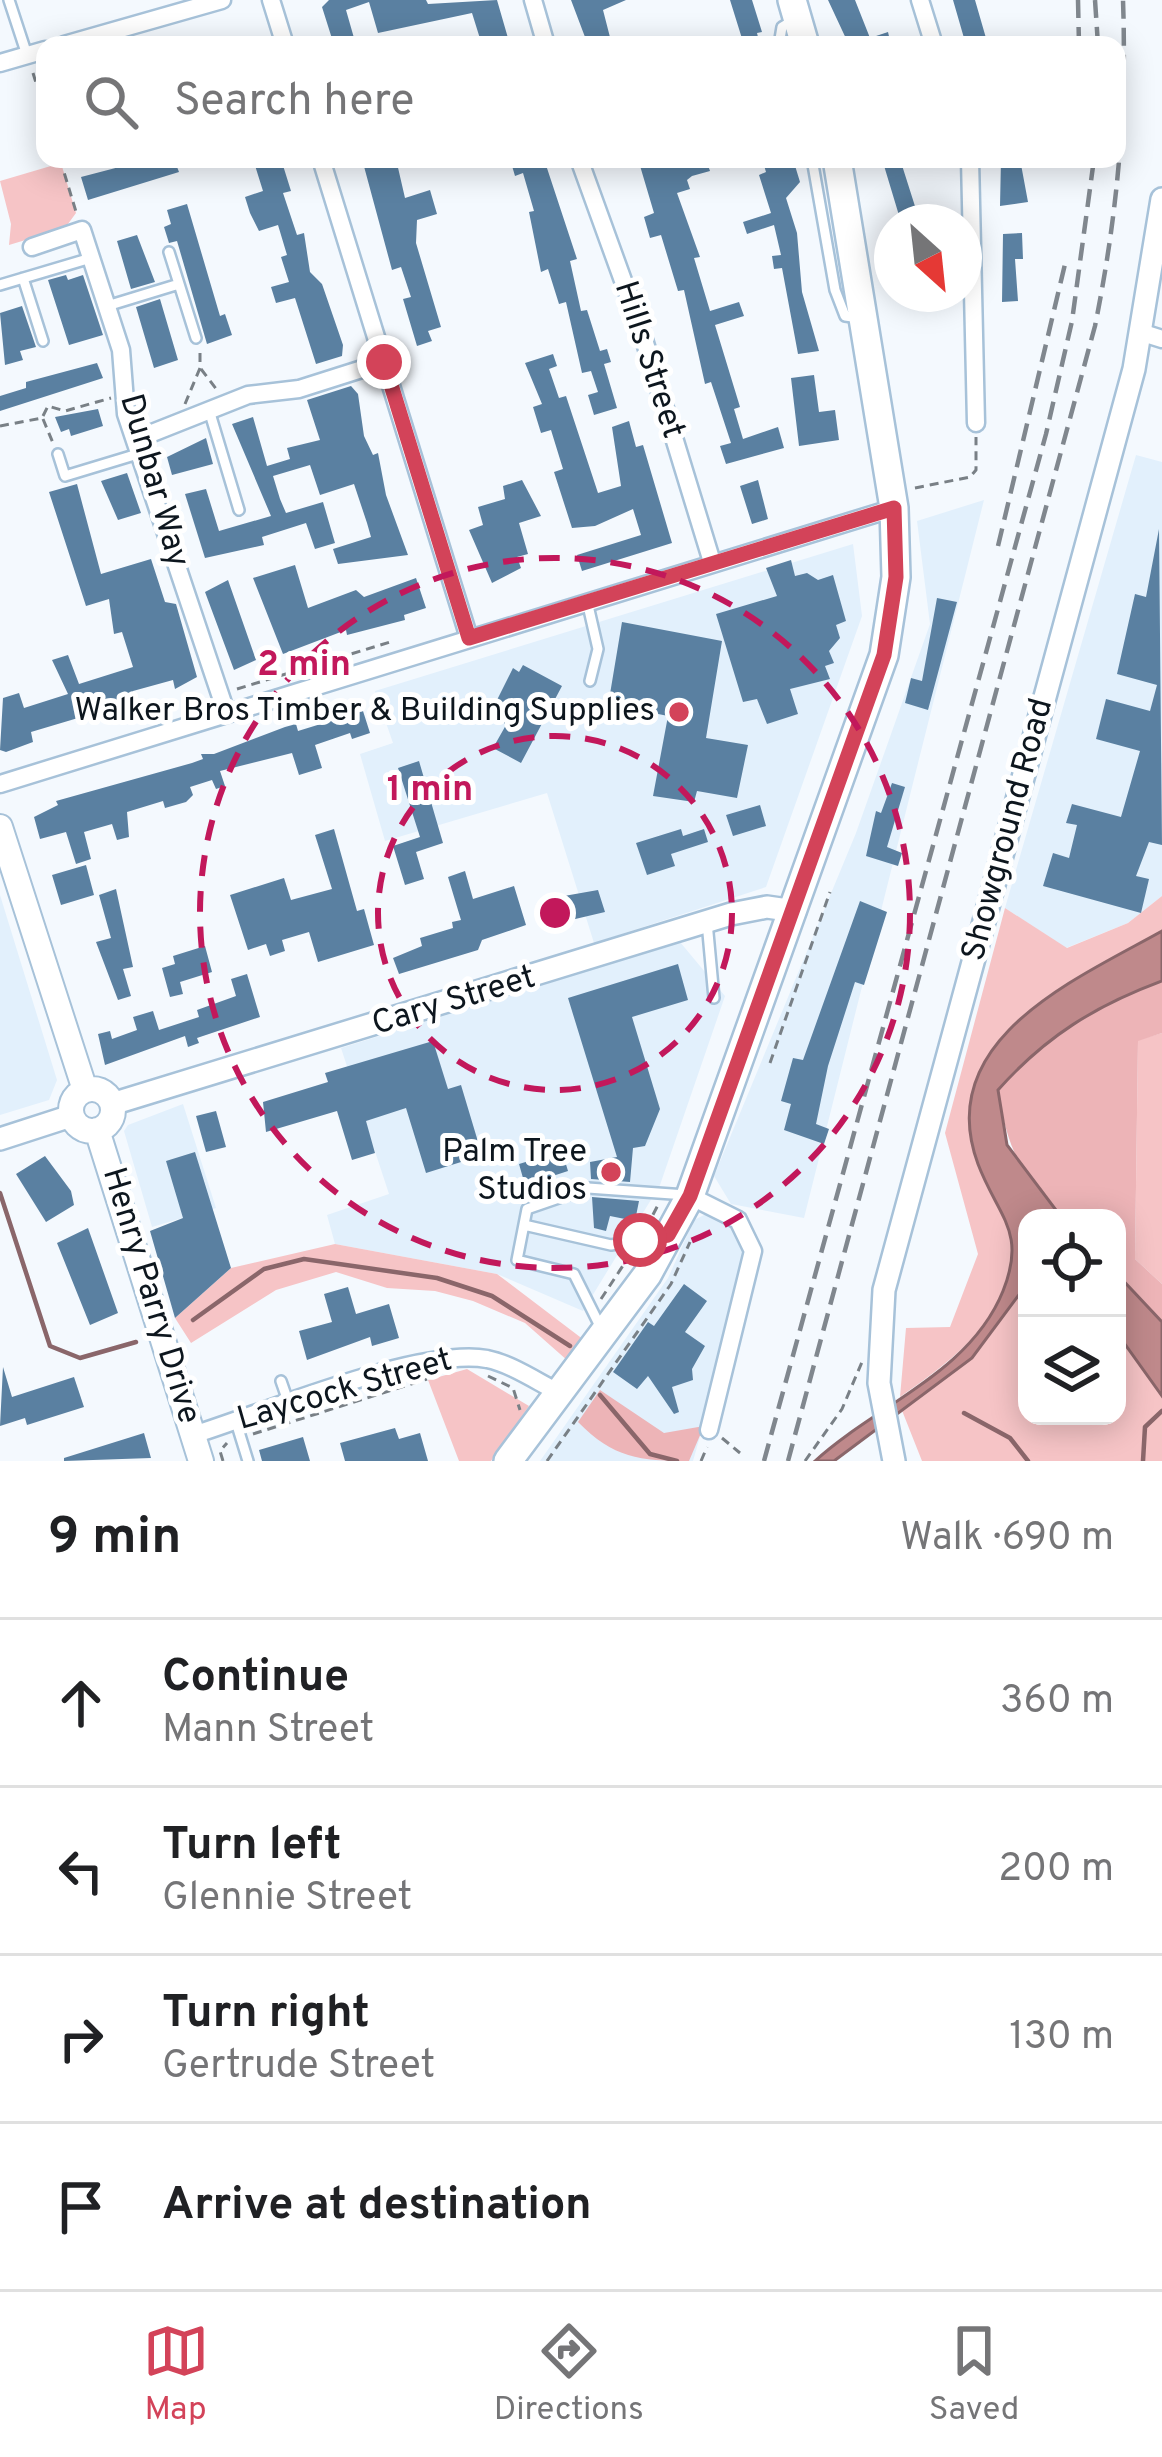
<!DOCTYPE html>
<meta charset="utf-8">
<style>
body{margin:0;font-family:Overpass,sans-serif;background:#f6f6f6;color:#202124}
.controls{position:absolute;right:36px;bottom:36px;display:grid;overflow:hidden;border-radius:24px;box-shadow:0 6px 30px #0003}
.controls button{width:108px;height:108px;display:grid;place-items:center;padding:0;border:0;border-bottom:3px solid #e0e0e0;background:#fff;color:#202124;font:60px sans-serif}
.compass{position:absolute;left:874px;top:204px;width:108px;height:108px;border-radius:50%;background:#fff;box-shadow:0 6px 30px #0003;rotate:153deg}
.stop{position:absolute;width:36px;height:36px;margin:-27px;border:9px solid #d34359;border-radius:50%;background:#fff}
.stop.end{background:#d34359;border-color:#fff;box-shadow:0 3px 12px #0008}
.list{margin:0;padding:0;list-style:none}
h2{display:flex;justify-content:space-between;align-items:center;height:156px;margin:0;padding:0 48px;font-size:51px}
h2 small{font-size:39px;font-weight:400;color:#757577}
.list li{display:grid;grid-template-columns:78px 1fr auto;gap:36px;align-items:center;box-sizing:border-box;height:168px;padding:0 48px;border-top:3px solid #e0e0e0}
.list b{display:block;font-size:45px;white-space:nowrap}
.list p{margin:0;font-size:39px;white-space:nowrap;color:#757577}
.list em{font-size:39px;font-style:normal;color:#757577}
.icon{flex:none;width:66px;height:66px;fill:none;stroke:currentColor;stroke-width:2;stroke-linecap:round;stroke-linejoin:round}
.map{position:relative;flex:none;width:1162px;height:1461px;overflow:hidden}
.search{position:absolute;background:#fff;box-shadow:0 6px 30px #0003;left:36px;right:36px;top:36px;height:132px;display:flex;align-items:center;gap:30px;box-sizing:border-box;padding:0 42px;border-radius:24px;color:#757577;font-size:45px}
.sheet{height:828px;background:#fff}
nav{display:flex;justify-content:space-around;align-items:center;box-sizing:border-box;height:168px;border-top:3px solid #e0e0e0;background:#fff;font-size:33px;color:#757577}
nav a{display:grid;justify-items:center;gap:6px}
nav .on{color:#d34359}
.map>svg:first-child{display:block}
.built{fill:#e2f0fc}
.green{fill:#f6c4c6}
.forest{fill:#edb4b7}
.water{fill:#bf898b;stroke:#8a666a;stroke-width:3}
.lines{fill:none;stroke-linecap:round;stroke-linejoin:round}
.stream{stroke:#8a666a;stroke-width:4.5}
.building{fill:#5a80a1}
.service-casing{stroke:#a7c2d9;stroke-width:14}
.minor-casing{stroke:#a7c2d9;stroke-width:21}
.tertiary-casing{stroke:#a7c2d9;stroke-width:26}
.secondary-casing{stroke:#a7c2d9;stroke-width:28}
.primary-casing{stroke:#a7c2d9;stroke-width:32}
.path{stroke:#798086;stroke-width:3;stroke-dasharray:9 6;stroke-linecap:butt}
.service{stroke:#fff;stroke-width:9}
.minor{stroke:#fff;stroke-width:16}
.tertiary{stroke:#fff;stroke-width:21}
.secondary{stroke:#fff;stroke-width:24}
.primary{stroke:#fff;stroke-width:27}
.rail{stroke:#80878e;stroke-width:4.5;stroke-dasharray:18 9;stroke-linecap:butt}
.route{stroke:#d34359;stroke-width:15}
.ring{fill:none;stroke:#c2185b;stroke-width:6;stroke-dasharray:21 15}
.poi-dot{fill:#d34359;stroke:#fff;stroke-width:4.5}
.labels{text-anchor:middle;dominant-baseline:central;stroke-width:10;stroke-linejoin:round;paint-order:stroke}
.street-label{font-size:33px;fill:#0d161e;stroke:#fff}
.poi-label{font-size:33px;fill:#0d161e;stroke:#fff;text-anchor:end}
.centre{fill:#c2185b;stroke:#fff;stroke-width:6}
.ring-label{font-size:36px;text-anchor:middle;font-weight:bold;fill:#c2185b;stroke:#fff;stroke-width:10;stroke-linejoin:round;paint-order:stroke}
</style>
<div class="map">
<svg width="1162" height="1461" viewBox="0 0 1162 1461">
<rect width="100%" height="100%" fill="#f4f9fe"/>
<!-- built -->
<path class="built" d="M1136,455L1162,462V896L1128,923L1066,948L1005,908Z
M984,500L804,1218L731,1204L714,1176L856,833L930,624L917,521Z
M853,544L862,616L766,887L594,943L547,793L385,841L360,754L393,743L375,691Z
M0,895L57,1080L49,1100L0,1115Z
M680,942L725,996L660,1185L583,1311L497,1274L335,1244L327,1215L389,1194L341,1048Z
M183,1104L216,1208L152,1227L124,1131L128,1125Z
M708,1213L727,1221L743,1241L749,1265L693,1461H540L668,1278L694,1220Z"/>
<!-- green -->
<path class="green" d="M61,163L76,213L65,228L9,245L11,224L0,181Z
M1162,896V931C1074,980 937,1035 977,1161C986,1187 1003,1212 1014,1237C1020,1311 953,1360 900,1397L906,1328L950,1327L978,1254L945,1133L1005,908L1067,948L1128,923Z
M1162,1033V1284L1135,1259L1138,1040Z
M335,1244L497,1274L584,1340L568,1361L525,1323L473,1301L435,1291L387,1288L336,1272L276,1290L191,1343L175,1318L231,1268Z
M1027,1284V1416H1117V1333L1162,1396V1461H922L901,1408L972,1358Z
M467,1369L529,1406L491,1461H459L428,1380Z"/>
<!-- forest -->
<path class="forest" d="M1162,981V1033L1138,1041L1135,1259L1162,1284V1322L1117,1274V1218H1062C1021,1176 1007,1148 998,1090C1046,1036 1095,1006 1162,981Z
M600,1390L664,1433L704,1426L689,1461C640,1461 613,1458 578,1422Z"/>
<!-- water -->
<path class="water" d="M1162,931V981C1095,1006 1046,1036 998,1090L1007,1145L1062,1218H1027V1284L972,1358L834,1461H815C876,1405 970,1373 1003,1291C1027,1231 998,1217 978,1164C932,1040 1076,979 1162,931Z
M1117,1274L1162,1322V1396L1117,1333Z"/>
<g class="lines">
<!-- stream -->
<path class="stream" d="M0,1193L50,1346L80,1358L136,1342
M193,1320L264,1269L304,1259L437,1278L492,1296L570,1346
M600,1395L650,1454L677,1461
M964,1413L1010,1438L1028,1461
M1143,1461L1145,1427L1162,1411"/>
</g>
<!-- building -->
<path class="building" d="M329,0H426L428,4L497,0L510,45H482L472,13L378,33L369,2L346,10L356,45H334L322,7Z
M571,0H626L603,10L612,45H588Z
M730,0H752L762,32L757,33L760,45H744Z
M828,0H855L870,38L888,32L891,45H849Z
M953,0H975L988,45H966Z
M150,159H174L179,172L88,200L81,177Z
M253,159H281L291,191L283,193L297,235L304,233L310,272L322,284L343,345L342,356L316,364L295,298L276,303L271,287L289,282L281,257L287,255L278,225L259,231L250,213L245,197L263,191Z
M362,159H396L405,198L430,190L437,214L417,220L416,243L441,327L428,331L432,341L417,346L403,299L411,297L401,267L392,270Z
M510,159H544L577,259L570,261L581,311L587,310L600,351L607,349L611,362L604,364L617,408L594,415L588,395L598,392L591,371L582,373L566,302L559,304L548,269L541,272L529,212L534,211L523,173L515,176Z
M638,159H682L683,166L706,159L710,171L692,176L687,180L690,189L677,193L700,257L694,258L710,311L739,302L744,316L715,325L740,407L734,409L743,439L778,427L784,448L726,464L720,446L731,443L711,382L705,384L684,290L678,291L661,235L650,238L644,217L654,213Z
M762,159H793L800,182L786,198L797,233L802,292L819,351L798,354L782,268L774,269L772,256L781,255L774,225L747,234L743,222L771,213L759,175L766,172Z
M882,159H900L920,222H901Z
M1001,159H1020L1028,202L1000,206Z
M187,204L220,316L225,314L232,335L207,344L177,241L169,243L164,227L171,224L167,210Z
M1022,233L1023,259H1015L1018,301L1002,302L1003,234Z
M137,235L155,282L131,289L117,241Z
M66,275L68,280L83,275L103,335L69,345L48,280Z
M160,299L178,360L154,368L136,307Z
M22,306L36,347L20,351L23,360L5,365L0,313Z
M553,354L557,366L549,369L559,398L566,396L598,493L621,486L612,427L629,421L636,447L643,445L672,543L582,571L577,555L641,535L633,509L595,526L572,528L554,472L563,469L551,430L541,433L533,407L542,404L525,363Z
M97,363L103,378L0,411V396L26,388V382Z
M814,375L819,412L835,410L839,440L799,446L791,378Z
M351,386L358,394L364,436L373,455L378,453L386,495L408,555L338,564L333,549L371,537L367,523L354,484L320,495L310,465L273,476L280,499L286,513L323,502L335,543L315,549L306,523L262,537L264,545L205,558L185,494L206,489L219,531L271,516L232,424L253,417L267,466L290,459L287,448L320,440L307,400Z
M98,409L103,426L71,436L69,429L61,432L55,417Z
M206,438L213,464L172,475L167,457Z
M127,473L141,513L118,520L101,481Z
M522,480L541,516L519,523L528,554L517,557L521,568L492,583L469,530L483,525L478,507L505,499L503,486Z
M758,480L768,519L752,524L740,486Z
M77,484L101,574L151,559L165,602L176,604L197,677L175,689L173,680L133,691L135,701L31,732L33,742L6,752L0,750L3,698L19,693L24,708L68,694L52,660L68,655L79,684L133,667L122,632L114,634L109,599L86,606L49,492Z
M1159,529L1162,845L1149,842L1136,876L1149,879L1141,913L1043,886L1053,853L1069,858L1077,825L1066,823L1072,804L1121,817L1140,751L1096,739L1106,699L1150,711L1157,685L1117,674L1135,594L1146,597Z
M791,560L795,576L807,573L818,580L833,575L846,621L836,625L840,638L829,651L834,663L825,666L830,679L790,689L798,714L767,724L757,699L743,702L716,614L777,596L766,568Z
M295,565L308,608L356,590L364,597L416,578L426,608L404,615L405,620L347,635L346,630L283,654L253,578Z
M228,580L256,660L234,670L205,592Z
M937,598L957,602L928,710L905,703L911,678L922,681Z
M622,622L722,641L706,738L748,745L737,798L697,791L694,802L653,796L668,716L629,708L610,694Z
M523,665L562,686L521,763L493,748L506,725L492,710L513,668L519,672Z
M363,711L370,733L352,739L350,733L315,745L322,768L299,775L292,753L220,771L225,786L216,789L212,780L190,787L193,795L186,802L165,808L163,801L127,812L129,837L117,840L112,824L84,832L91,859L76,864L66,832L40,839L34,817L58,805L56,801L192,763L203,759L201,754H214L285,727L296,724L298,731Z
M419,761L443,843L416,852L424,879L405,885L393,846L420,837L398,768Z
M892,783L905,787L887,847L902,853L898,866L866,856L876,811L881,813Z
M760,805L766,826L733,836L726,815Z
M334,829L357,911L364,909L374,945L318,962L309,932L282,940L285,951L270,956L266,944L248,950L230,895L284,878L291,900L332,889L315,835Z
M681,829L683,836L704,829L708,842L671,854L675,866L647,875L636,843Z
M86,865L94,895L61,905L52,875Z
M465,871L473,899L514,886L526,925L482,940L478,950L399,974L393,958L422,946L420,938L453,928L452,922L461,920L448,877Z
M116,889L133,967L123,969L131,996L118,1000L96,942L111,938L99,895Z
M598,890L605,912L554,924L547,899Z
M860,901L887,912L864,985L855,982L828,1066L816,1124L829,1129L824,1144L784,1130L791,1104L781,1101L793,1058L803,1060Z
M205,946L212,972L180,982L183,994L170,997L162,968L175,964L173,956Z
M678,964L688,1000L632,1017L660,1109L645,1146L633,1148L630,1182L591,1179L590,1162L617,1157L568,998Z
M247,974L260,1017L197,1038L199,1043L188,1047L185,1036L105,1065L98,1034L110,1031L112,1039L137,1030L133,1017L153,1011L159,1030L199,1017L197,1010L236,996L231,979Z
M433,1041L448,1089L461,1085L479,1145L473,1147L477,1157L426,1173L406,1108L366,1121L375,1153L352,1160L337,1111L266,1132L263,1102L328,1082L325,1073Z
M216,1111L226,1147L206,1152L196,1116Z
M562,1151L568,1171L525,1185L519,1164Z
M195,1152L231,1268L175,1318L150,1231L183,1218L166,1161Z
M45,1156L71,1191L74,1205L46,1222L16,1174Z
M592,1197L639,1201L635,1221L610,1216L606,1231L594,1228Z
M88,1228L118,1313L90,1325L57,1243Z
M684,1284L707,1301L685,1332L705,1346L692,1369L693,1380L672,1387L679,1412L674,1414L648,1376L637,1389L613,1372L648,1322L654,1326Z
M348,1287L356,1314L389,1304L399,1338L372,1346L370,1337L307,1360L299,1331L332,1322L324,1294Z
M3,1367L12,1397L74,1377L84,1407L27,1425L25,1418L0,1426Z
M395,1428L399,1439L420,1433L428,1461H345L340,1443Z
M144,1433L151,1458L64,1461V1458Z
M303,1437L310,1461H262L259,1450Z"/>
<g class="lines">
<!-- service casing -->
<g class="service-casing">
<path id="service" d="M9,0L27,55
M779,45L782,27L792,21
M812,159L835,290L845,316L860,318
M169,252L196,338
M23,278L43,341
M0,285L91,258
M107,306L179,284
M209,410L239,510
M58,454L65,476L141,453
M587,601L598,649L590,681
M707,922L714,998
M524,1225L611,1245L663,1236
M602,1330L574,1274L517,1260L527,1209L588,1188L686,1195
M281,1381L289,1404
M236,1422L248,1461"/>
</g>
<!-- minor casing -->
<g class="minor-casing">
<path id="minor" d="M271,0L285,45
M533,0L546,45
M920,0L934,45
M64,45L222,0
M0,63L45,50
M321,159L469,638
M579,159L642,333L712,562
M970,159L976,423
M32,247L82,230L121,350L126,414L226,712
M1143,333L1162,339
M137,439L248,395L299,389L384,362
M0,784L894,508
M690,1196L738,1220L753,1251L709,1430
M193,1435C264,1413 419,1347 487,1359C512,1364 539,1383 562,1394"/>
</g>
<!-- tertiary casing -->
<g class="tertiary-casing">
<path id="tertiary" d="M112,1104L731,914L767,907L795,911
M0,1139L71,1116
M894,1461L879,1383L884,1290L1134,369L1162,199"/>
</g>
<!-- secondary casing -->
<g class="secondary-casing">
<path id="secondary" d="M0,827L85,1090
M71 1110a21 21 0 1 1 42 0a21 21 0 1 1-42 0Z
M97,1130L201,1461"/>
</g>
<!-- primary casing -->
<g class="primary-casing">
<path id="primary" d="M792,0L805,45
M508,1461L647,1275L690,1196L884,655L896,577L894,508L837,159"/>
</g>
<!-- path -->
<path class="path" d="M33,73L45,112
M60,159L77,215
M201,369L217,390
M185,404L200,368V351
M43,419L53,443
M0,426L42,418L48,406L65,411L111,398
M915,488L970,477L976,470V437
M237,689L390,642
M770,1063L830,892
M646,1228L658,1205
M601,1299L632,1252
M488,1376L513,1388L520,1410
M253,1434L427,1379
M722,1438L740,1453
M223,1461L220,1451L227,1443
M547,1461L671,1284L690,1242
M701,1461L707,1447
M805,1461L842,1409L862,1362"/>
<!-- service -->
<use href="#service" class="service"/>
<!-- minor -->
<use href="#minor" class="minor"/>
<!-- tertiary -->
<use href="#tertiary" class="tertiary"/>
<!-- secondary -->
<use href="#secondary" class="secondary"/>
<!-- primary -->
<use href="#primary" class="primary"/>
<!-- rail -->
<path class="rail" d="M1078,0L1079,45
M1095,0L1098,45
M998,546L1066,260
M764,1461L1046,434L1072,321L1094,159
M788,1461L1095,326C1117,217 1127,111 1123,0"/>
</g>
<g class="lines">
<!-- route -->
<path class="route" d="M384,362L469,638L894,508L896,577L884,655L690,1196L668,1235L640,1240"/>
</g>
<!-- distance rings -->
<g class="ring">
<circle cx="555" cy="913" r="177"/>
<circle cx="555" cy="913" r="355"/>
</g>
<!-- markers -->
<g class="poi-dot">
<circle cx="679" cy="712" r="12"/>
<circle cx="611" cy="1172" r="12"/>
</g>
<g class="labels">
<!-- street labels -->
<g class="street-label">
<text transform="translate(648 360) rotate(72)">Hills Street</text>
<text transform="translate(153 481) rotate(74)">Dunbar Way</text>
<text transform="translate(1009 830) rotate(-75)">Showground Road</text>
<text transform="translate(454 1002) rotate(-17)">Cary Street</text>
<text transform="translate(150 1296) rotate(73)">Henry Parry Drive</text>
<text transform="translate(345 1391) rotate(-16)">Laycock Street</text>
</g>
<!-- poi labels -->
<g class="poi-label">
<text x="655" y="712">Walker Bros Timber &amp; Building Supplies</text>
<text x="587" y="1153">Palm Tree<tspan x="587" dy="38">Studios</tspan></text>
</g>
</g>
<circle cx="555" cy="913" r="18" class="centre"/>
<g class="ring-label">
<text x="304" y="675">2 min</text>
<text x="430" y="800">1 min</text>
</g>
</svg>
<div class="controls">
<button><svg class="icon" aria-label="locate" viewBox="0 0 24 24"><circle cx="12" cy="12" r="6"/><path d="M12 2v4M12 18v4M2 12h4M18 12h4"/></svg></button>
<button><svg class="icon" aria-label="layers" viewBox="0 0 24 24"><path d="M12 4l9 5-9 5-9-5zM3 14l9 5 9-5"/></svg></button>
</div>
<svg class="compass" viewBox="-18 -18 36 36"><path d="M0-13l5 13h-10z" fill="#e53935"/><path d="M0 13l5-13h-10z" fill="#757577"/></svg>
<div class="stop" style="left:640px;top:1240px"></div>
<div class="stop end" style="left:384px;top:362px"></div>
<div class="search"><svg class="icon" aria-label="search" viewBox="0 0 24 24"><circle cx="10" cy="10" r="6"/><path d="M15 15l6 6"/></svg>Search here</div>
</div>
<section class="sheet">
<h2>9 min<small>Walk · 690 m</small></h2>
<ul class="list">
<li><svg class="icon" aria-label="ahead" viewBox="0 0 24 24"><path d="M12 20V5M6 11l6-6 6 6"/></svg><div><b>Continue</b><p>Mann Street</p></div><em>360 m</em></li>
<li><svg class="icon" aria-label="left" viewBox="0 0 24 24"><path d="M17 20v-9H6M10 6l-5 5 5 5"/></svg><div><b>Turn left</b><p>Glennie Street</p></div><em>200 m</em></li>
<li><svg class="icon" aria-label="right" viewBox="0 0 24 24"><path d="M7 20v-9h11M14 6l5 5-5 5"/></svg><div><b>Turn right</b><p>Gertrude Street</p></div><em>130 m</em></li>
<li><svg class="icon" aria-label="arrive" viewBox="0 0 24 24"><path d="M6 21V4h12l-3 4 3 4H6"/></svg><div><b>Arrive at destination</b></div></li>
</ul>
</section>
<nav>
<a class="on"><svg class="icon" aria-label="map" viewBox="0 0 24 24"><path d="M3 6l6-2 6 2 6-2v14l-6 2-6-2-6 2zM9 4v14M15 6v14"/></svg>Map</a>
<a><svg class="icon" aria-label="directions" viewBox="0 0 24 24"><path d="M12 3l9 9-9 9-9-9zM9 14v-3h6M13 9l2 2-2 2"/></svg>Directions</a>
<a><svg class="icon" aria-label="saved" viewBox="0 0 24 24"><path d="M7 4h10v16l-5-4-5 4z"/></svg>Saved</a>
</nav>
